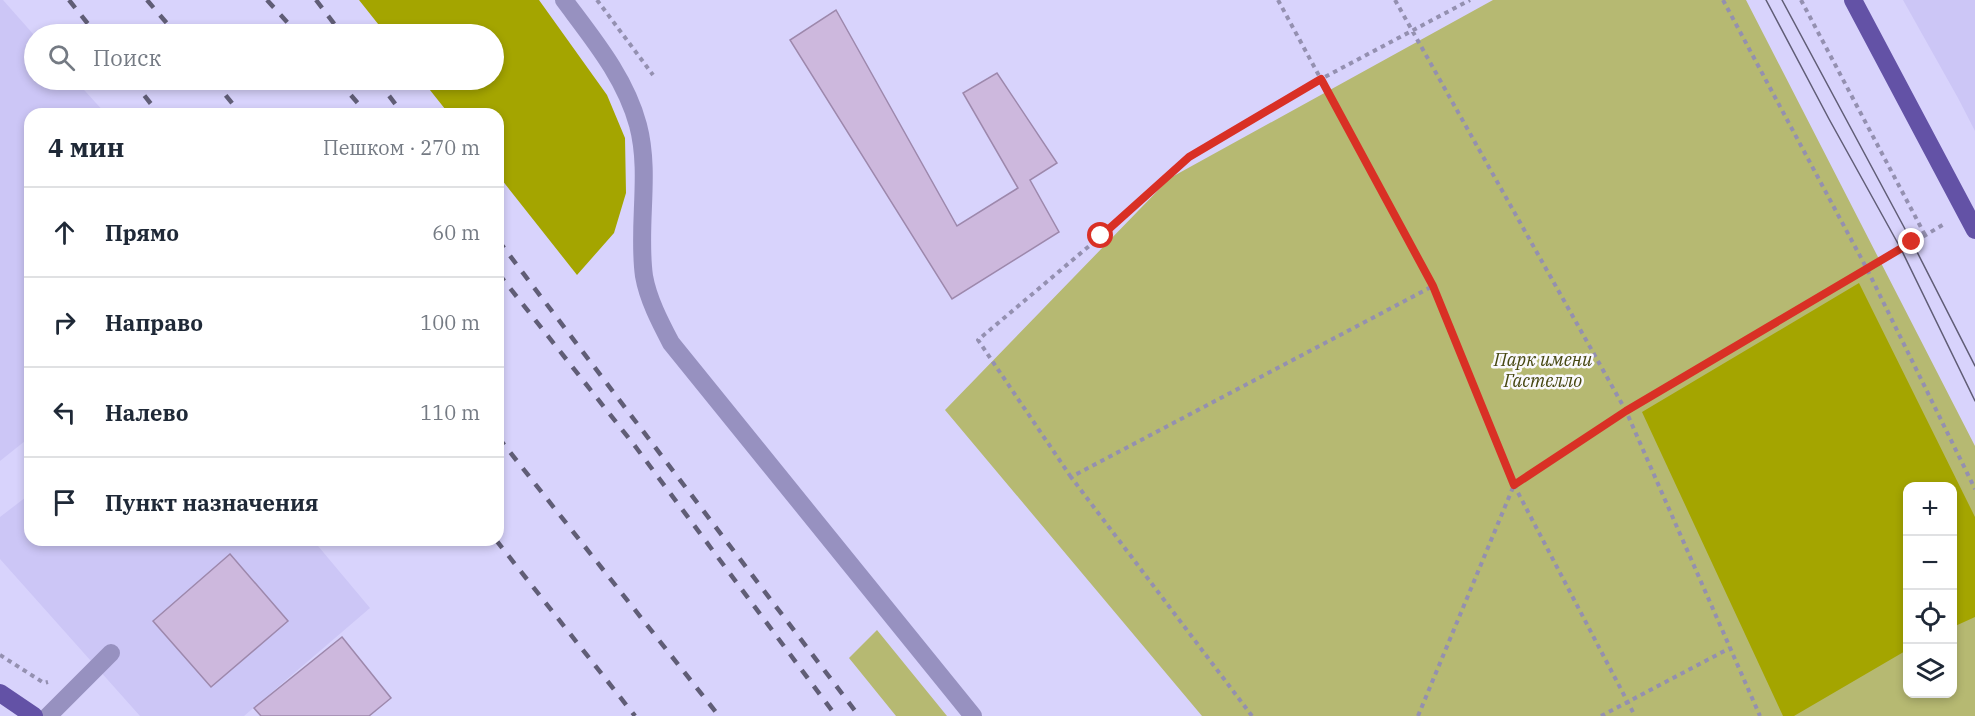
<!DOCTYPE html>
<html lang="ru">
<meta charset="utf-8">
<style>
body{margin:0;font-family:"IBM Plex Serif",serif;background:#f2f2f3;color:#1f2937}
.controls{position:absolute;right:18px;bottom:18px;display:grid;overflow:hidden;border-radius:12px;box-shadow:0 3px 9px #0003}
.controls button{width:54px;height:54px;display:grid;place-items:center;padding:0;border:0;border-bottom:2px solid #e0e1e3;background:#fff;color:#1f2937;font:30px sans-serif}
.stop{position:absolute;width:18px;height:18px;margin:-14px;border:4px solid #d93025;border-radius:50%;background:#fff}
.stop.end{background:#d93025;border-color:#fff;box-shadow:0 2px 6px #0008}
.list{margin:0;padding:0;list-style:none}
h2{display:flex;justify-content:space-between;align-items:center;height:78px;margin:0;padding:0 24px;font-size:26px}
h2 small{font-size:20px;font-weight:400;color:#747a83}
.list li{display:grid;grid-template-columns:39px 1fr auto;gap:18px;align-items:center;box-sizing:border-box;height:90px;padding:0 24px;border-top:2px solid #e0e1e3}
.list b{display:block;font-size:22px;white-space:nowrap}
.list em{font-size:20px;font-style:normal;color:#747a83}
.icon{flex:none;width:33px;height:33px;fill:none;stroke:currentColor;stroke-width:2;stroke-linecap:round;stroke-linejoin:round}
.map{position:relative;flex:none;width:1975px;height:716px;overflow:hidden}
.search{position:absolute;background:#fff;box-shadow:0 3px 9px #0003;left:24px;top:24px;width:480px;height:66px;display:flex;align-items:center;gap:15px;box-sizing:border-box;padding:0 21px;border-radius:33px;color:#747a83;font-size:22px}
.panel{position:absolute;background:#fff;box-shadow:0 3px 9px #0003;left:24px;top:108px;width:480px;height:438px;border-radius:18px}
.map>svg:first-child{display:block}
.built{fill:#ccc6f6}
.green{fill:#b6b972;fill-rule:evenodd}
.forest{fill:#a4a500}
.building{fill:#cdb8dd;stroke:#9d88ac;stroke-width:1.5}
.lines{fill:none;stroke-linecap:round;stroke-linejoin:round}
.path{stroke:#9490b0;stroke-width:4;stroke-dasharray:4.5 4.5;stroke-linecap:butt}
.minor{stroke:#9791c0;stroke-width:18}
.major{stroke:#6352a6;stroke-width:18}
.tram{stroke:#605d76;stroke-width:1.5}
.rail{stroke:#605d76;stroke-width:4.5;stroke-dasharray:10 10;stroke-linecap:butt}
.route{stroke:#d93025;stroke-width:8}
.labels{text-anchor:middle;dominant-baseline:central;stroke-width:5;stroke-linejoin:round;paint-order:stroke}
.park-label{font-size:18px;font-style:italic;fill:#474812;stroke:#faf9fd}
</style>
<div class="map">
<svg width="1975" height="716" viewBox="0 0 1975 716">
<rect width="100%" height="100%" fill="#d8d3fc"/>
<!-- built -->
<path class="built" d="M0,0H3L34,35V80H75L106,114H30V437L0,461Z
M1903,0H1975V131L1958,98Z
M30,494V540H313L370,608L244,716H140L0,559V517Z"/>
<!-- green -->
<path class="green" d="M1493,0H1746L1975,446V716H1202L945,410L1170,178ZM1908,486H1952V694H1908Z
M877,630L947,716H896L849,658Z"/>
<!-- forest -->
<path class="forest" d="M359,0H539L607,95L625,138L626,193L614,233L577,275L498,175V114H449L422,80H494V34H386Z
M1859,283L1975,517V617L1953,627L1952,486H1908L1907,650L1794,716H1783L1642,412Z"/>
<!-- building -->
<path class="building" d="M836,10L957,226L1018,188L963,93L997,73L1057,163L1030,180L1059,232L952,299L790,40Z
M230,554L288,621L211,687L153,621Z
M342,637L391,698L369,716H261L254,708Z"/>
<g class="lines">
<!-- path -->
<path class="path" d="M597,0L653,75
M1278,0L1433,286L1514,485L1635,716
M1395,0L1626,411L1760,716
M1723,0L1867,269L1975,489
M1801,0L1925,235
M1071,477L978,340L1101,236L1189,157L1321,79L1470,0
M0,655L44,683L48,682
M1252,716L1071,477L1433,286
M1418,716L1514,485L1626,411L1946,223
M1601,716L1730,648"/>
<!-- minor -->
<path class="minor" d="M564,0C593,39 625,77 638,125C651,174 637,226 644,276C648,299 660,322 671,343L973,716
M48,716L111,653"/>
<!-- major -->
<path class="major" d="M1853,0L1975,230
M0,693L34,716"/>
<!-- tram -->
<path class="tram" d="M1766,0L1829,119L1901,249L1975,401
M1782,0L1912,242L1975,366"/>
<!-- rail -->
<path class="rail" d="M69,0L96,34
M147,0L176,34
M267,0L298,34
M316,0L342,34
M132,80L159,114
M213,80L241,114
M338,80L367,114
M377,80L403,114
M498,240L859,716
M498,273L635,446L836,716
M498,437L719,716
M496,540L635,716"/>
</g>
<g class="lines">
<!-- route -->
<path class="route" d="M1101,236L1189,157L1321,79L1433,286L1514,485L1626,411L1912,242"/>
</g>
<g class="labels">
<!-- park labels -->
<g class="park-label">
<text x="1543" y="359">Парк имени<tspan x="1543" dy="21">Гастелло</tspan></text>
</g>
</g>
</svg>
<div class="controls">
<button>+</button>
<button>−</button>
<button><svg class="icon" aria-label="locate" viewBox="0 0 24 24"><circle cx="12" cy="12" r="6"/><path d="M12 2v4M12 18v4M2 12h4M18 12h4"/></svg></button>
<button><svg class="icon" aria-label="layers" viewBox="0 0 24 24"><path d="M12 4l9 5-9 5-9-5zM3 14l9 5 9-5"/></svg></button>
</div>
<div class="stop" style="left:1101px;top:236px"></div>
<div class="stop end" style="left:1912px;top:242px"></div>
<div class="search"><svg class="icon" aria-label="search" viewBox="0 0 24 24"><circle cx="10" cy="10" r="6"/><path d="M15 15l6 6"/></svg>Поиск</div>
<section class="panel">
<h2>4 мин<small>Пешком · 270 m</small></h2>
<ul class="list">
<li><svg class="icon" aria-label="ahead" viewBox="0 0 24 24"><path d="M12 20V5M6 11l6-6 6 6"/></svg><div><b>Прямо</b></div><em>60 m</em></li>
<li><svg class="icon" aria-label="right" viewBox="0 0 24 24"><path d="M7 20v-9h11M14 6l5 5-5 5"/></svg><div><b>Направо</b></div><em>100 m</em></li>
<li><svg class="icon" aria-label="left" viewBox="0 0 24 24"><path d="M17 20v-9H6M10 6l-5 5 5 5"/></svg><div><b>Налево</b></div><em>110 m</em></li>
<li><svg class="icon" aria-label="arrive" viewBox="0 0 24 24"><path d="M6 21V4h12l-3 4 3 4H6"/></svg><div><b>Пункт назначения</b></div></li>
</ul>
</section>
</div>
